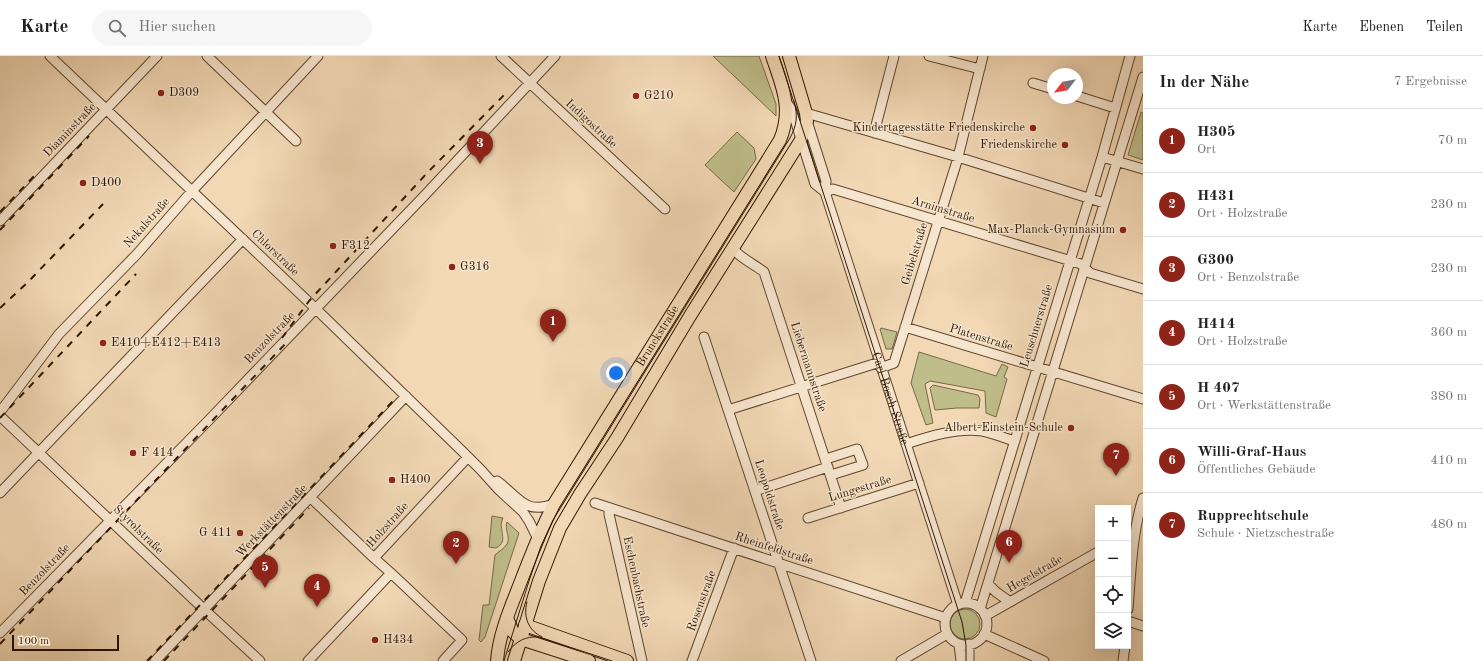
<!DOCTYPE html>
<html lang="de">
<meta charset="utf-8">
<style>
body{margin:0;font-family:"Old Standard TT",serif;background:#f6f6f6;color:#202124}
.controls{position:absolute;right:12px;bottom:12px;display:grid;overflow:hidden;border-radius:0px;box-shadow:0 4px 16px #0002}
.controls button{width:36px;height:36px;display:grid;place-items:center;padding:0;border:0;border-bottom:1px solid #e0e0e0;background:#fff;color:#202124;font:20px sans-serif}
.compass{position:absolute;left:1047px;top:12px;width:36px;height:36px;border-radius:50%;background:#fff;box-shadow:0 4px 16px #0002;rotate:239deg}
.scale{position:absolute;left:12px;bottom:10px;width:107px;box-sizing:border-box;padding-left:4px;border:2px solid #2e1600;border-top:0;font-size:11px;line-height:14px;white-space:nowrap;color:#2e1600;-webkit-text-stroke:3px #f7e6cf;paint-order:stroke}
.you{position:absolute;left:616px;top:317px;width:14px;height:14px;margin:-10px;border:3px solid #fff;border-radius:50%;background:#1a73e8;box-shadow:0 0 0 6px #1a73e833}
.badge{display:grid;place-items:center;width:26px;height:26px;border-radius:50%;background:#8f2418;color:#fff;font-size:13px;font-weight:700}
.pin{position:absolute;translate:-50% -33px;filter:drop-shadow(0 1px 2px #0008)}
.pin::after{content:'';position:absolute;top:21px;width:14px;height:12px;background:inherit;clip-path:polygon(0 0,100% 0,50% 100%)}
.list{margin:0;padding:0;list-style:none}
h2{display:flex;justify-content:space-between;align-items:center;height:52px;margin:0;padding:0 16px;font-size:17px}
h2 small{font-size:13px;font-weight:400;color:#757577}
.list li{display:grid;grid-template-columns:26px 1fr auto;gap:12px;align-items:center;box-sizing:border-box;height:64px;padding:0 16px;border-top:1px solid #e0e0e0}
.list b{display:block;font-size:15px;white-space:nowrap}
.list p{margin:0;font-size:13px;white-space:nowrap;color:#757577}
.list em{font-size:13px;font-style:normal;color:#757577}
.icon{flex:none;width:22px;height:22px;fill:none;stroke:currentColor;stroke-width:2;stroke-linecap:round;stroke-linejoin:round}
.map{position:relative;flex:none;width:1143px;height:605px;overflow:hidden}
header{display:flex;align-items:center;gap:24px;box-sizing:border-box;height:56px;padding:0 20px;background:#fff;border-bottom:1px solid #e0e0e0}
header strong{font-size:19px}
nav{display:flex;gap:22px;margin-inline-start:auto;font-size:14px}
.search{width:280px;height:36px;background:#f6f6f6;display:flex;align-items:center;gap:10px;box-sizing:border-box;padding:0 14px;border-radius:22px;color:#757577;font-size:15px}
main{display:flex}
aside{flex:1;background:#fff}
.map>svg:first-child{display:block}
.green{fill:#bfbe8b;stroke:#766a46}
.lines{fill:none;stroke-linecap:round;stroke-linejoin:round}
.minor-casing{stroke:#5f462d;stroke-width:11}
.major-casing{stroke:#2e1600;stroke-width:14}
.minor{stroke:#f7e6cf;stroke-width:9}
.major{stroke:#f2d8b5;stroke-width:12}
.tram{stroke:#2e1600;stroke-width:1}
.rail{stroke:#2e1600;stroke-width:2;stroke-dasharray:7 7;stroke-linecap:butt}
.poi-dot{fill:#8f2418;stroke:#f7e6cf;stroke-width:1.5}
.labels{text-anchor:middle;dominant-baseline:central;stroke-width:3;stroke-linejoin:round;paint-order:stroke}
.poi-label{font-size:12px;fill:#2e1600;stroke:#f7e6cf;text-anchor:start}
.street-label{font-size:12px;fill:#2e1600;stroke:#f7e6cf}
</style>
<header>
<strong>Karte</strong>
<div class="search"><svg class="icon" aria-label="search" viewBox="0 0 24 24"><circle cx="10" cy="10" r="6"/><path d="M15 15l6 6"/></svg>Hier suchen</div>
<nav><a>Karte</a><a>Ebenen</a><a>Teilen</a></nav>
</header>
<main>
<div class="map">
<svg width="1143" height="605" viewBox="0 0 1143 605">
<rect width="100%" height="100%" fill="#f2d8b5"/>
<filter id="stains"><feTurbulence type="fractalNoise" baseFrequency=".005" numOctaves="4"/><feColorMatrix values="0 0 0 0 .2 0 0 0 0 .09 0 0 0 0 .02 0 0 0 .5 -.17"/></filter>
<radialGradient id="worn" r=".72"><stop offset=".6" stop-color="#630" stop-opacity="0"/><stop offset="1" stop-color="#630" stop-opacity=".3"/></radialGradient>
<!-- green -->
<path class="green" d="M713,0H759L776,48V60Z
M1141,56L1143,57V104L1128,99Z
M737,76L754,92L756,103L734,136L705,109Z
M881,272L897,276L892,293H886L880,273Z
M919,296L996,320L1002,308L1008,311L1004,321L1007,323L996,361L986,357L985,335L930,325L925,328L933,367L926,369L911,327Z
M933,329L978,339L980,343L979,352H957L935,354L930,332Z
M492,460L503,462C497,473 510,485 496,492L489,491Z
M507,466L519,477L485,581L481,586L479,584L483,549H489L495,499C499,495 504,493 507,488C511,481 504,474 507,466Z
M950 568a15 15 0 1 1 30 0a15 15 0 1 1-30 0Z"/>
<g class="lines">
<!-- minor casing -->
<g class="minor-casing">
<path id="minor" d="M50,0L315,252L463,396L481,414L499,434L523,456L529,465L538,483
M207,0L296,85
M501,0L665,153
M929,0L980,13
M1033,27L1053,33
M1077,40L1115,52
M786,46L792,54L815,128L825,136
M806,57L958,101L1104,147
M807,65L826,125L825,136L958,549
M874,77L894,0
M1102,101L1143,113
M825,136L833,133L1081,208L1090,217L1143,233
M0,165L157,0
M733,191C735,199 757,210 764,216L841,452
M905,271L1143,343
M704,281L811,605
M881,312L894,307L957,105L983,0
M728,354L880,306
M0,356L59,278L137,198L192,135L318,0
M0,360L209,558L260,605
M906,388C930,380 956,372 982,375C993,377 1004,382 1015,385
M826,403L857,393L863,409L831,419
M497,425C519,441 524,459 554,448
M755,435L828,411
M0,437L243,183
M311,442L374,502
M595,447L946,562
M609,453V458L642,605
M808,462L919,427
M391,517L462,584L443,605
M988,528L996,536L1010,546
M965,547L1102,101L1130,0
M945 568a21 21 0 1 1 42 0a21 21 0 1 1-42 0Z
M980,553L1143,21
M1128,553C1131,516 1132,477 1143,442
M985,560L1098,496
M1128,565L1143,570
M0,577L208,365L425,139L555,0
M984,578L1044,605
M959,588L961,605
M969,588V605
M155,605L406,340
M308,605L391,517L374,502L468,401
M692,605L734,492
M901,605L947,578
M1123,605L1125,590"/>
</g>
<!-- major casing -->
<g class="major-casing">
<g id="major">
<path d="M507,562L513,576L521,583L589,605"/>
<path d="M525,569L627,605"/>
<path id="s1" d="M497,605C499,577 511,551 521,525C531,499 541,473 554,448L780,84C793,52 782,30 772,0"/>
<path d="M514,605L539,525L560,472L580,438L617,382L690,260L801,84L807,65L806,57L789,0"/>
</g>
</g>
<!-- minor -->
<use href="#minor" class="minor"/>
<!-- major -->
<use href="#major" class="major"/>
<!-- tram -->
<g class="tram">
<path id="s2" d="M779,0L962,566L966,589V605"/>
<path d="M527,546C523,561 528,574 542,581"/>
<path d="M508,596C516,585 526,580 539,581L612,605"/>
<path d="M504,605L529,525L541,490L553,464L790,82C797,69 798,60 794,45"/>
</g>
<!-- rail -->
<path class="rail" d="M0,156L36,118
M0,174L89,80
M0,252L28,226L103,148
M282,282L309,245L428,116L505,38
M0,362L136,218
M0,588L288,285
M147,605L393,345
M164,605L309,452"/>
</g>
<!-- markers -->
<g class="poi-dot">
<circle cx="161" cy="37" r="4"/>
<circle cx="636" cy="40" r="4"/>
<circle cx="1033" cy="72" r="4"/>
<circle cx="1065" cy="89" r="4"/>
<circle cx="83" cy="127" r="4"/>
<circle cx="1123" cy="174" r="4"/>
<circle cx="333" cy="190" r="4"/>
<circle cx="452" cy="211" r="4"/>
<circle cx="103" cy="287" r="4"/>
<circle cx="1071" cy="372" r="4"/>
<circle cx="133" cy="397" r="4"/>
<circle cx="392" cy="424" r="4"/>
<circle cx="240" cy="477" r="4"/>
<circle cx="375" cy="584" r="4"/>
</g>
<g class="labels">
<!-- poi labels -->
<g class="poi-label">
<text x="169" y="37">D309</text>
<text x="644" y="40">G210</text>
<text x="1025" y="72" text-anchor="end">Kindertagesstätte Friedenskirche</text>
<text x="1057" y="89" text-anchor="end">Friedenskirche</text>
<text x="91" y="127">D400</text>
<text x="1115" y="174" text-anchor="end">Max-Planck-Gymnasium</text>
<text x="341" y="190">F312</text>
<text x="460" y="211">G316</text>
<text x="111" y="287">E410+E412+E413</text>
<text x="1063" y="372" text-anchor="end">Albert-Einstein-Schule</text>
<text x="141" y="397">F 414</text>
<text x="400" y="424">H400</text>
<text x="232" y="477" text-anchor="end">G 411</text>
<text x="383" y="584">H434</text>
</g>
<!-- street labels -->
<g class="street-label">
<text transform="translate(591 68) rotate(43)">Indigostraße</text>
<text transform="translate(70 74) rotate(-46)">Diaminstraße</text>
<text transform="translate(943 154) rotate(17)">Arnimstraße</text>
<text transform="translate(147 167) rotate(-48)">Nekalstraße</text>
<text transform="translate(275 197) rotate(44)">Chlorstraße</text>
<text transform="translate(915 198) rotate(-73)">Geibelstraße</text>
<text transform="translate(1037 270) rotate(-73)">Leuschnerstraße</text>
<text stroke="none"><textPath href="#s1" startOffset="365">Brunckstraße</textPath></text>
<text transform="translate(270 282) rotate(-46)">Benzolstraße</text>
<text transform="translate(981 282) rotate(17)">Platenstraße</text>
<text transform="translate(808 311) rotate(72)">Liebermannstraße</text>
<text stroke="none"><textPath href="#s2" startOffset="360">Carl-Bosch-Straße</textPath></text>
<text transform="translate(860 433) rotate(-17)">Lungestraße</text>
<text transform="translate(769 439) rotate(72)">Leopoldstraße</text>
<text transform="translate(272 465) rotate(-46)">Werkstättenstraße</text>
<text transform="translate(388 469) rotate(-48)">Holzstraße</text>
<text transform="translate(138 474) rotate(44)">Styrolstraße</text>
<text transform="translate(774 493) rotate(18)">Rheinfeldstraße</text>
<text transform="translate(45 514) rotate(-46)">Benzolstraße</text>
<text transform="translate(1035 518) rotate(-30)">Hegelstraße</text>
<text transform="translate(636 526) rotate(78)">Eschenbachstraße</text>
<text transform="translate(702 545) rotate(-70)">Rosenstraße</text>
</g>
</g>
<rect width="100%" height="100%" filter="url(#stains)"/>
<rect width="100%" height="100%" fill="url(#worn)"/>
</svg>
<div class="controls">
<button>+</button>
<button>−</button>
<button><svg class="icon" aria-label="locate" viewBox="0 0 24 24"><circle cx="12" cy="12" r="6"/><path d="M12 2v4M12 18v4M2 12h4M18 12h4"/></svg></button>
<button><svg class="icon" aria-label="layers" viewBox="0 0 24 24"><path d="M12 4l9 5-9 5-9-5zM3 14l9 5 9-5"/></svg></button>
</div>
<svg class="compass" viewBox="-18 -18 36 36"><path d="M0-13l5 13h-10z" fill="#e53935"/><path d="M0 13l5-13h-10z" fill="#757577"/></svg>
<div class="scale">100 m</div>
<div class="you"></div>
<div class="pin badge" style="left:553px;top:286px">1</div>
<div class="pin badge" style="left:456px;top:508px">2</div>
<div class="pin badge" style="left:480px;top:108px">3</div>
<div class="pin badge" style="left:317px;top:551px">4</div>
<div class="pin badge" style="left:265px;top:532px">5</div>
<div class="pin badge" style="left:1009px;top:507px">6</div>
<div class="pin badge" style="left:1116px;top:420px">7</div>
</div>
<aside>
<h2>In der Nähe<small>7 Ergebnisse</small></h2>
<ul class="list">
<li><span class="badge">1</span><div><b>H305</b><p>Ort</p></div><em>70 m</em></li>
<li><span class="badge">2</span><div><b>H431</b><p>Ort · Holzstraße</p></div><em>230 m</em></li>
<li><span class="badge">3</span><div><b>G300</b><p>Ort · Benzolstraße</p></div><em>230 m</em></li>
<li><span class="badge">4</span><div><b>H414</b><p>Ort · Holzstraße</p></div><em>360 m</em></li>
<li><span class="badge">5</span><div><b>H 407</b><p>Ort · Werkstättenstraße</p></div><em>380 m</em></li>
<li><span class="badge">6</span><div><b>Willi-Graf-Haus</b><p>Öffentliches Gebäude</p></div><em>410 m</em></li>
<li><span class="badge">7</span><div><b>Rupprechtschule</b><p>Schule · Nietzschestraße</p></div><em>480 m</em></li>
</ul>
</aside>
</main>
